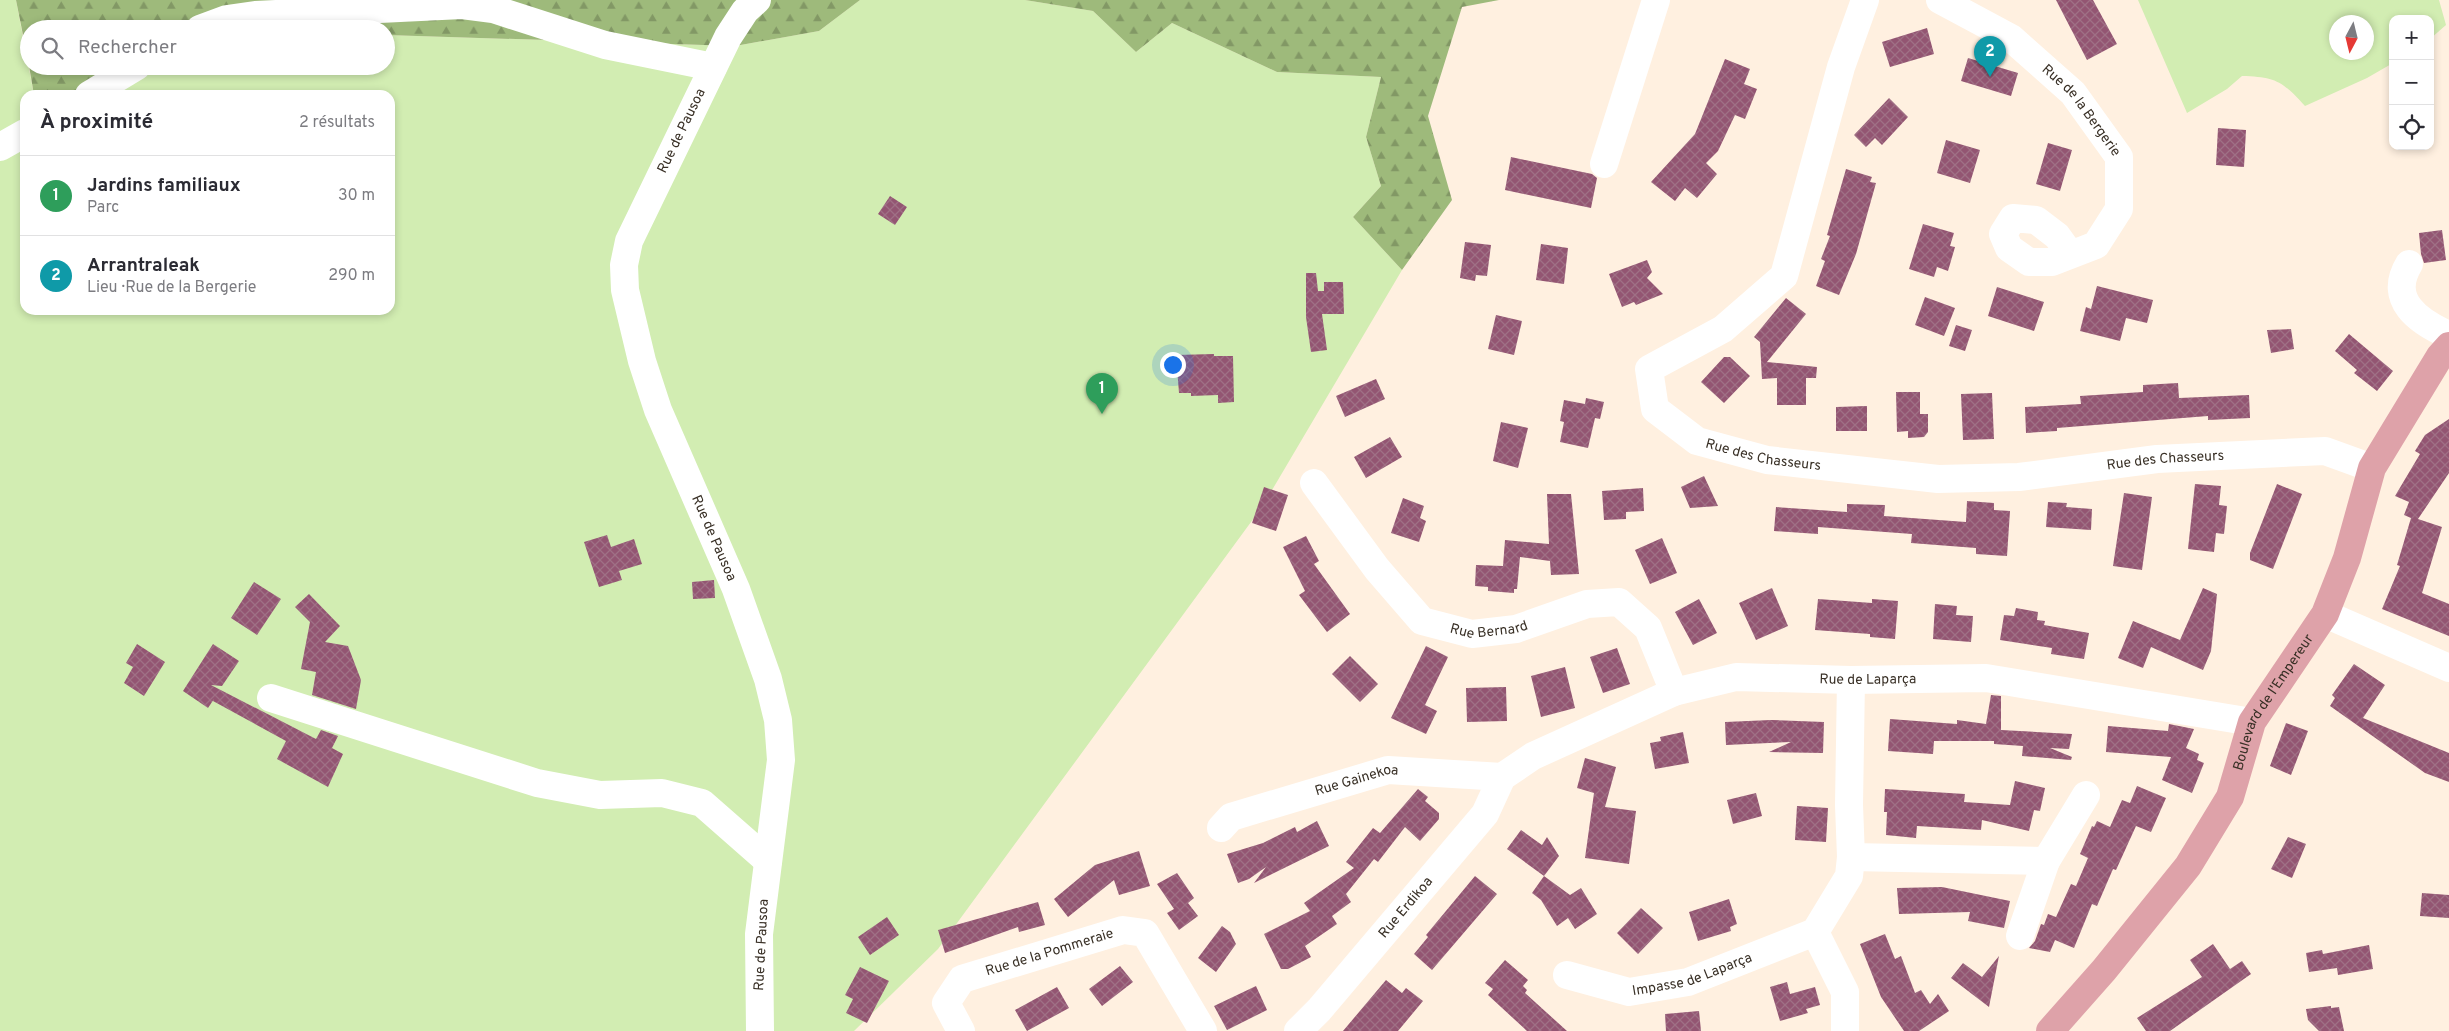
<!DOCTYPE html>
<html lang="fr">
<meta charset="utf-8">
<style>
body{margin:0;font-family:Overpass,sans-serif;background:#f7f7f7;color:#2b2b33}
.controls{position:absolute;right:15px;top:15px;display:grid;overflow:hidden;border-radius:10px;box-shadow:0 2px 8px #0003}
.controls button{width:45px;height:45px;display:grid;place-items:center;padding:0;border:0;border-bottom:1px solid #e1e1e2;background:#fff;color:#2b2b33;font:25px sans-serif}
.compass{position:absolute;left:2329px;top:15px;width:45px;height:45px;border-radius:50%;background:#fff;box-shadow:0 2px 8px #0003;rotate:187deg}
.you{position:absolute;left:1172px;top:364px;width:18px;height:18px;margin:-12px;border:4px solid #fff;border-radius:50%;background:#1a73e8;box-shadow:0 0 0 8px #1a73e833}
.badge{display:grid;place-items:center;width:32px;height:32px;border-radius:50%;background:#525f00;color:#fff;font-size:16px;font-weight:700}
.pin{position:absolute;translate:-50% -41px;filter:drop-shadow(0 1px 2px #0008)}
.pin::after{content:'';position:absolute;top:26px;width:18px;height:15px;background:inherit;clip-path:polygon(0 0,100% 0,50% 100%)}
.list{margin:0;padding:0;list-style:none}
h2{display:flex;justify-content:space-between;align-items:center;height:65px;margin:0;padding:0 20px;font-size:21px}
h2 small{font-size:16px;font-weight:400;color:#7c7c81}
.list li{display:grid;grid-template-columns:32px 1fr auto;gap:15px;align-items:center;box-sizing:border-box;height:80px;padding:0 20px;border-top:1px solid #e1e1e2}
.list b{display:block;font-size:19px;white-space:nowrap}
.list p{margin:0;font-size:16px;white-space:nowrap;color:#7c7c81}
.list em{font-size:16px;font-style:normal;color:#7c7c81}
.icon{flex:none;width:28px;height:28px;fill:none;stroke:currentColor;stroke-width:2;stroke-linecap:round;stroke-linejoin:round}
.map{position:relative;flex:none;width:2449px;height:1031px;overflow:hidden}
.search{position:absolute;background:#fff;box-shadow:0 2px 8px #0003;left:20px;top:20px;width:375px;height:55px;display:flex;align-items:center;gap:12px;box-sizing:border-box;padding:0 18px;border-radius:28px;color:#7c7c81;font-size:19px}
.panel{position:absolute;background:#fff;box-shadow:0 2px 8px #0003;left:20px;top:90px;width:375px;height:225px;border-radius:15px}
.map>svg:first-child{display:block}
.green{fill:#d2edb2;fill-rule:evenodd}
.forest{fill:url(#forest-firs)}
.building{fill:url(#building-cross-hatch)}
.lines{fill:none;stroke-linecap:round;stroke-linejoin:round}
.minor{stroke:#fff;stroke-width:28}
.major{stroke:#dea2a9;stroke-width:28}
.labels{text-anchor:middle;dominant-baseline:central;stroke-width:5;stroke-linejoin:round;paint-order:stroke}
.street-label{font-size:14px;fill:#393026;stroke:#fff}
</style>
<div class="map">
<svg width="2449" height="1031" viewBox="0 0 2449 1031">
<defs>
<pattern id="forest-firs" width="22" height="20" patternUnits="userSpaceOnUse" patternTransform="scale(1.25)"><rect width="22" height="20" fill="#9eba7b"/><path d="M5 1l3.5 6h-7zM16 11l3.5 6h-7z" fill="#829865"/></pattern>
<pattern id="building-cross-hatch" width="8" height="8" patternUnits="userSpaceOnUse" patternTransform="scale(1.25)"><rect width="8" height="8" fill="#935572"/><path d="M0 0l8 8M0 8l8-8" fill="none" stroke="#9f7085"/></pattern>
</defs>
<rect width="100%" height="100%" fill="#fff0e0"/>
<!-- green -->
<path class="green" d="M0,0H16L34,95H25V310H390V95H78L131,66H386V35L735,46L819,31L860,0H1025L1093,11L1136,52L1172,23L1277,72L1381,77L1366,137L1381,186L1353,217L1402,270L1262,507L938,949L854,1031H0Z
M2138,0H2439L2446,25L2430,39V19H2393V63L2367,78L2305,106C2282,81 2276,77 2242,76L2227,89L2187,113ZM2366,22V52H2336V22Z"/>
<!-- forest -->
<path class="forest" d="M16,0H860L819,31L735,46L386,35V29H29V65Z
M1025,0H1499L1462,7L1428,116L1452,200L1402,270L1353,217L1381,186L1366,137L1381,77L1277,72L1172,23L1136,52L1093,11Z
M29,66H131L78,95H34Z"/>
<!-- building -->
<path class="building" d="M2056,0H2093L2117,44L2087,60Z
M1927,28L1934,54L1890,67L1882,42Z
M1968,58L2018,73L2011,96L1961,81Z
M1725,59L1750,69L1744,84L1757,89L1745,119L1735,115L1718,151L1706,163L1717,174L1697,198L1685,188L1675,201L1651,182L1695,134Z
M1889,98L1908,117L1882,145L1875,138L1866,147L1854,135Z
M2218,128L2246,130L2244,167L2216,165Z
M1946,140L1980,150L1970,183L1937,173Z
M2048,143L2072,150L2060,191L2036,184Z
M1511,157L1592,174L1597,178L1591,208L1505,190Z
M1846,169L1872,177L1870,182L1876,183L1856,254L1839,295L1816,286L1825,261L1821,259L1830,236L1827,235Z
M890,196L907,207L895,225L878,214Z
M1923,224L1954,233L1950,246L1955,247L1948,271L1937,267L1934,277L1909,269Z
M2442,230L2446,260L2424,263L2421,254L2419,233Z
M1465,242L1491,245L1487,276L1476,275L1475,281L1460,278Z
M1541,244L1568,248L1564,284L1536,280Z
M1647,260L1652,272L1647,278L1663,294L1636,305L1634,302L1622,307L1609,274Z
M1306,273H1316L1318,291H1324V282H1343L1344,314H1322L1327,350L1311,352L1306,317Z
M2097,286L2153,300L2147,323L2126,318L2120,341L2080,331L2086,307L2091,309Z
M1997,287L2044,302L2034,331L1988,316Z
M1925,297L1955,308L1944,336L1915,325Z
M1786,298L1806,314L1767,362L1817,367L1816,378H1806V405H1777V378L1762,379L1760,342L1754,337Z
M1496,315L1522,321L1514,355L1488,349Z
M1956,325L1972,330L1965,351L1949,346Z
M2291,329L2294,349L2271,353L2267,330Z
M2349,334L2393,371L2377,391L2354,373L2357,370L2335,351Z
M1214,354V356H1233L1234,402L1218,403V395L1191,396V393H1179L1176,355Z
M1724,357H1730L1750,376L1724,403L1701,382Z
M1376,379L1385,399L1345,417L1336,396Z
M2178,383L2179,398L2249,395L2250,418L2208,420V416L2057,428V431L2026,433L2025,407L2081,404L2080,396L2143,392V385Z
M1896,392H1920V414H1928V432L1924,437L1908,438V431L1897,432Z
M1992,393L1994,439L1963,440L1961,394Z
M1586,398L1604,402L1600,419L1595,418L1588,448L1560,442L1564,422L1560,421L1564,400L1585,404Z
M1867,406V431H1836V407Z
M2449,419V473L2418,519L2442,527L2422,593L2449,604V636L2382,609L2400,566L2397,565L2411,518L2404,515L2409,502L2395,496L2420,454L2415,451L2425,435Z
M1501,422L1528,428L1518,468L1493,461Z
M1390,437L1402,457L1366,478L1354,457Z
M1704,476L1718,506L1690,508L1681,487Z
M2195,484L2221,486L2219,505L2227,506L2224,534L2216,533L2214,552L2188,549Z
M2277,484L2302,494L2273,569L2250,560V553Z
M1264,487L1288,495L1276,531L1252,523Z
M1643,488L1644,511L1626,512V519L1604,520L1602,491Z
M2124,493L2152,497L2142,570L2113,566Z
M1547,494H1571L1579,574L1551,575L1550,561L1520,557L1517,589H1514V593L1488,591V587L1475,586L1476,565L1503,566L1505,540L1549,544Z
M1403,498L1424,506L1420,518L1426,521L1419,542L1391,533Z
M1967,501L1994,503V510L2010,511L2007,556L1976,554V548L1911,543L1912,534L1818,527V534L1774,531L1776,507L1847,512V504L1885,505L1884,516L1966,522Z
M2048,502L2067,503L2066,507L2092,509L2091,530L2046,527Z
M607,535L611,547L634,539L642,564L619,571L622,580L599,587L584,542Z
M1306,536L1319,561L1314,564L1350,614L1327,632L1299,595L1305,591L1283,547Z
M1662,538L1677,573L1650,584L1635,550Z
M714,580L715,598L693,599L692,582Z
M254,582L281,599L257,635L231,618Z
M1772,588L1788,626L1756,640L1739,603Z
M2203,588L2217,594L2211,651L2203,670L2151,647L2143,668L2118,658L2133,621L2180,640Z
M309,594L340,626L325,642L348,646L361,680L356,709L312,695L316,672L301,669L310,622L295,607Z
M1699,599L1717,633L1693,645L1675,612Z
M1818,599L1872,603V599L1898,601L1895,639L1870,637V634L1815,630Z
M1935,604L1957,606L1956,615L1973,616L1971,642L1933,639Z
M2016,608L2038,612L2037,620L2045,621L2044,625L2089,633L2084,659L2051,654L2052,648L2000,640L2004,615L2014,616Z
M137,644L165,662L144,696L124,683L133,667L126,663Z
M213,644L239,661L222,686L211,685L316,739L321,730L338,736L332,748L343,754L328,787L277,759L286,741L213,701L214,699L208,708L183,691Z
M1426,646L1448,657L1425,705L1437,711L1426,734L1391,718Z
M1617,648L1630,684L1603,693L1590,657Z
M1350,656L1378,684L1360,702L1332,674Z
M2354,664L2385,685L2363,718L2449,753V782L2425,773L2330,706L2335,698L2332,695Z
M1565,667L1575,708L1541,717L1531,676Z
M1506,687L1507,721L1467,722L1466,688Z
M1991,695L2001,696V730L2072,734L2069,749L2050,748L2072,757L2071,760L2022,756L2023,746L1994,744V741H1934L1933,754L1888,751L1890,719L1957,724V720L1986,724Z
M1771,720L1824,722L1823,753L1769,752L1791,742L1726,745L1725,722Z
M2286,723L2308,731L2291,775L2270,766Z
M2169,724L2194,729L2186,748L2199,754L2197,760L2204,763L2192,793L2162,780L2171,757L2106,752L2108,726L2168,731Z
M1683,732L1689,763L1655,769L1650,743L1661,741L1660,737Z
M1585,758L1616,767L1605,807L1636,811L1629,864L1585,858L1594,793L1577,788Z
M2015,781L2045,788L2040,811L2034,810L2029,831L1982,820L1981,830L1917,826L1916,838L1886,835L1887,812H1884L1885,789L1965,794L1964,802L2010,805Z
M2137,786L2166,798L2151,832L2136,826L2116,870L2113,869L2097,906L2092,904L2074,948L2055,940L2050,952L2029,948L2035,941L2041,924L2044,925L2048,914L2056,917L2071,884L2076,886L2088,858L2080,854L2092,826L2094,827L2097,821L2110,827L2122,800L2130,803Z
M1418,789L1428,797L1425,801L1439,813V819L1420,841L1405,827L1378,862L1374,859L1346,894L1351,902L1332,916L1337,924L1305,946L1311,957L1288,969H1281L1264,934L1310,911L1304,903L1354,868L1346,862L1373,828L1380,833Z
M1756,793L1762,816L1733,824L1727,800Z
M1797,806L1828,808L1826,842L1795,840Z
M1317,821L1329,846L1254,883L1266,867L1249,879L1238,883L1227,854L1263,843L1295,827L1297,832Z
M1521,830L1542,845L1547,837L1559,856L1544,876L1507,849Z
M2288,837L2306,844L2292,878L2271,869Z
M1139,851L1150,886L1119,895L1114,880L1068,917L1054,899L1095,865Z
M1177,873L1194,898L1188,903L1198,916L1179,930L1167,913L1174,909L1157,884Z
M1475,876L1497,894L1432,970L1414,954L1428,937L1426,935Z
M1544,876L1570,895L1581,888L1597,914L1575,929L1568,918L1557,926L1541,900L1532,893Z
M1942,887L2010,901L2004,928L1968,921L1970,912L1899,914L1897,888Z
M2422,893L2449,895V918L2420,916Z
M1729,899L1737,924L1730,927L1731,931L1698,941L1689,912Z
M1038,902L1045,925L1019,932L1018,927L945,953L938,930Z
M1641,908L1663,928L1638,954L1617,933Z
M887,917L899,935L870,955L858,937Z
M1222,926L1230,932L1236,944L1216,972L1198,958Z
M1885,934L1895,959L1901,956L1915,993L1921,990L1930,1004L1938,994L1949,1011L1919,1031H1904L1881,997L1860,944Z
M2213,944L2230,969L2242,961L2251,974L2170,1031H2146L2137,1018L2202,977L2190,960Z
M2369,945L2373,969L2338,975L2337,968L2309,972L2306,953L2322,950L2323,954Z
M1999,956L1989,1007L1951,978L1963,963L1982,977Z
M1505,960L1528,980L1523,986L1527,990L1525,993L1567,1031H1527L1488,995L1493,989L1485,983Z
M1120,966L1133,982L1102,1006L1089,989Z
M860,967L889,981L867,1023L846,1013L853,999L845,995Z
M1386,980L1402,993L1406,988L1423,1001L1398,1031H1343Z
M1787,982L1790,994L1815,987L1820,1005L1806,1009L1808,1013L1780,1021L1770,987Z
M1256,986L1267,1010L1227,1030L1214,1006Z
M1057,987L1069,1008L1027,1031L1015,1010Z
M2331,1006V1008L2339,1007L2344,1031H2319L2308,1020L2306,1009Z
M1699,1011L1701,1031H1666L1665,1014Z"/>
<g class="lines">
<!-- minor -->
<g class="minor">
<path id="s1" d="M757,0L745,11L728,37L629,241L624,265L625,290L642,361L658,410L736,589L768,679L778,720L781,760L759,934L760,1031"/>
<path id="s2" d="M1865,0L1841,67L1784,276L1723,329L1649,369L1655,409L1697,441L1767,460L1938,479L2019,477L2157,459L2325,451L2372,468"/>
<path id="s3" d="M1940,0L2011,38L2073,93L2119,157V209L2096,245L2052,262H2029L2009,248L2003,234L2013,218L2036,220L2057,236L2070,254"/>
<path d="M200,29L227,19L255,15L462,5L493,9L605,45L713,67"/>
<path d="M89,95L137,66"/>
<path d="M0,147L25,133"/>
<path d="M1604,164L1656,0"/>
<path d="M2409,264C2387,300 2419,322 2449,335"/>
<path id="s4" d="M1314,483L1377,569L1422,621L1472,634L1516,629L1587,604L1619,602L1648,628L1674,692"/>
<path d="M2325,614L2449,668"/>
<path d="M271,698L537,783L600,795L662,793L702,803L768,861"/>
<path id="s5" d="M1502,777L1533,756L1674,692L1736,677L1851,680L1986,678L2252,722"/>
<path id="s6" d="M1221,828L1231,817L1388,770L1502,777"/>
<path d="M1851,857L2046,861"/>
<path d="M1815,932L1845,992V1031"/>
<path d="M2020,936L2046,861L2086,795"/>
<path id="s7" d="M1567,975L1629,992L1688,982L1815,932L1849,876L1851,857L1849,805L1851,680"/>
<path id="s8" d="M961,1031L946,1003L962,979L1123,930L1145,933L1203,1031"/>
<path id="s9" d="M1298,1031L1319,1010L1485,814L1502,777"/>
</g>
<!-- major -->
<path class="major" id="s10" d="M2050,1031L2104,970L2188,866L2230,797L2252,722L2325,614L2347,558L2372,468L2440,356L2449,346"/>
</g>
<g class="labels">
<!-- street labels -->
<g class="street-label">
<text stroke="none"><textPath href="#s3" startOffset="182">Rue de la Bergerie</textPath></text>
<text transform="translate(682 131) rotate(-64)">Rue de Pausoa</text>
<text stroke="none"><textPath href="#s2" startOffset="614">Rue des Chasseurs</textPath></text>
<text stroke="none"><textPath href="#s2" startOffset="1019">Rue des Chasseurs</textPath></text>
<text stroke="none"><textPath href="#s1" startOffset="588">Rue de Pausoa</textPath></text>
<text stroke="none"><textPath href="#s4" startOffset="244">Rue Bernard</textPath></text>
<text stroke="none"><textPath href="#s5" startOffset="388">Rue de Laparça</textPath></text>
<text stroke="none"><textPath href="#s10" startOffset="401">Boulevard de l'Empereur</textPath></text>
<text stroke="none"><textPath href="#s6" startOffset="146">Rue Gainekoa</textPath></text>
<text stroke="none"><textPath href="#s9" startOffset="164">Rue Erdikoa</textPath></text>
<text transform="translate(762 945) rotate(-87)">Rue de Pausoa</text>
<text stroke="none"><textPath href="#s8" startOffset="152">Rue de la Pommeraie</textPath></text>
<text stroke="none"><textPath href="#s7" startOffset="130">Impasse de Laparça</textPath></text>
</g>
</g>
</svg>
<div class="controls">
<button>+</button>
<button>−</button>
<button><svg class="icon" aria-label="locate" viewBox="0 0 24 24"><circle cx="12" cy="12" r="6"/><path d="M12 2v4M12 18v4M2 12h4M18 12h4"/></svg></button>
</div>
<svg class="compass" viewBox="-18 -18 36 36"><path d="M0-13l5 13h-10z" fill="#e53935"/><path d="M0 13l5-13h-10z" fill="#7c7c81"/></svg>
<div class="you"></div>
<div class="pin badge" style="left:1102px;top:414px;background:#2e9e5b">1</div>
<div class="pin badge" style="left:1990px;top:77px;background:#0f9aa8">2</div>
<div class="search"><svg class="icon" aria-label="search" viewBox="0 0 24 24"><circle cx="10" cy="10" r="6"/><path d="M15 15l6 6"/></svg>Rechercher</div>
<section class="panel">
<h2>À proximité<small>2 résultats</small></h2>
<ul class="list">
<li><span class="badge" style="background:#2e9e5b">1</span><div><b>Jardins familiaux</b><p>Parc</p></div><em>30 m</em></li>
<li><span class="badge" style="background:#0f9aa8">2</span><div><b>Arrantraleak</b><p>Lieu · Rue de la Bergerie</p></div><em>290 m</em></li>
</ul>
</section>
</div>
